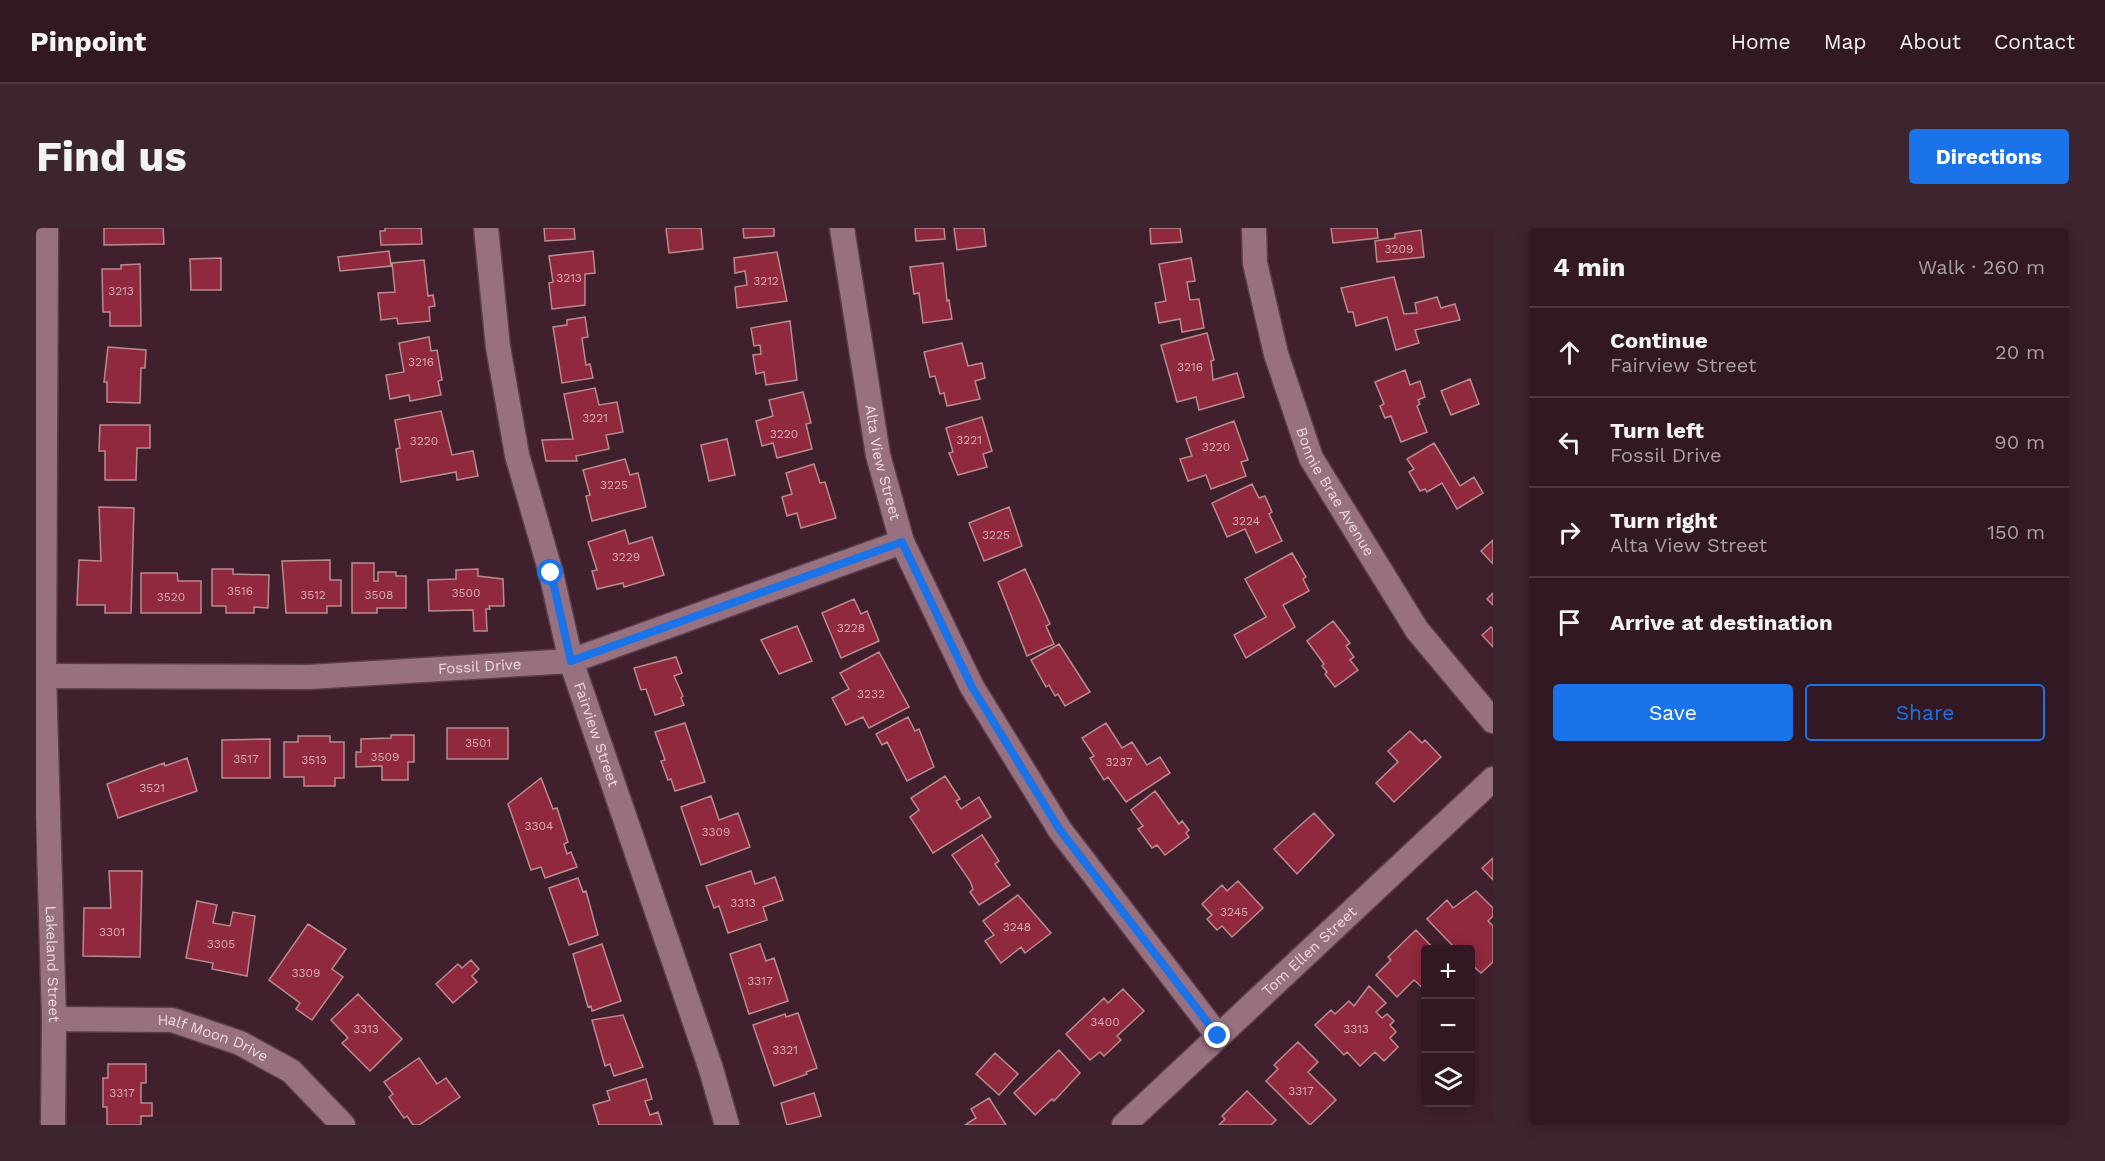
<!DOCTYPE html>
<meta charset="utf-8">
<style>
body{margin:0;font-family:"Work Sans",sans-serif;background:#3d252f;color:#f1f3f6}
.controls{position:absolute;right:18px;bottom:18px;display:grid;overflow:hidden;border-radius:6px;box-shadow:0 3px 15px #0003}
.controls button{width:54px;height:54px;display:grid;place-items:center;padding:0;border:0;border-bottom:2px solid #4c3740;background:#311822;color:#f1f3f6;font:30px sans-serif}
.stop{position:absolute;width:18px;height:18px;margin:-14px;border:4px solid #1a73e8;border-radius:50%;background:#fff}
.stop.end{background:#1a73e8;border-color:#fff;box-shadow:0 2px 6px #0008}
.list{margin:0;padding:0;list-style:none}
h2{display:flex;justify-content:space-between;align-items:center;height:78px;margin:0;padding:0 24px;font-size:26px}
h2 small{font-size:20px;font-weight:400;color:#a8a0a5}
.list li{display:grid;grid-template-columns:39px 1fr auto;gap:18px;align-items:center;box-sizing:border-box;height:90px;padding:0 24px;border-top:2px solid #4c3740}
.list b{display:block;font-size:22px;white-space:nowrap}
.list p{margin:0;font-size:20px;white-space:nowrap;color:#a8a0a5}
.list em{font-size:20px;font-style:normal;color:#a8a0a5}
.actions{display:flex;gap:12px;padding:18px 24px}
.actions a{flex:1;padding:14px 0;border:2px solid #1a73e8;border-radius:6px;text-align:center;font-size:21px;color:#1a73e8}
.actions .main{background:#1a73e8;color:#fff}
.icon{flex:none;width:33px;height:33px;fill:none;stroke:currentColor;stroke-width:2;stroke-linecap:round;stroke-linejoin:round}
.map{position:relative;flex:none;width:1457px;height:897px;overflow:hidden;border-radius:6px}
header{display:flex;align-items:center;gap:36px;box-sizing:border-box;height:84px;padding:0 30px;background:#311822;border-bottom:2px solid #4c3740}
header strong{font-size:28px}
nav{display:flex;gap:33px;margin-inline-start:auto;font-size:21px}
.intro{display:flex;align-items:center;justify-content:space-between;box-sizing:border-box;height:144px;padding:0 36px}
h1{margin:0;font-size:42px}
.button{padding:15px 27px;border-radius:6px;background:#1a73e8;color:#fff;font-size:21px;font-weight:700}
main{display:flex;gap:36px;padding:0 36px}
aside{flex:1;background:#311822;border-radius:6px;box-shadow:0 3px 15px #0003}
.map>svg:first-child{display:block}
.building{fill:#90293d;stroke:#b88c8f;stroke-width:1.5}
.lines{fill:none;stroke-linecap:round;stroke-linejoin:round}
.minor-casing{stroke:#5a3e4b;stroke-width:27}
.minor{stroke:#987180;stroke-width:24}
.route{stroke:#1a73e8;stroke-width:8}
.labels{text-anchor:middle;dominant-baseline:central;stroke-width:6;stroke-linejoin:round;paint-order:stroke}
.number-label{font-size:12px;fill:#d6acb7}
.street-label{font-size:15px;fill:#eed7e0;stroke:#1e0f15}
</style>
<header>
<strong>Pinpoint</strong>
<nav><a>Home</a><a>Map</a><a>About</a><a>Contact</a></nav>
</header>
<div class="intro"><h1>Find us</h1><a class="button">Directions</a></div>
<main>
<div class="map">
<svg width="1457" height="897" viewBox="0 0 1457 897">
<rect width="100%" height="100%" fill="#41202e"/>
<!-- building -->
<path class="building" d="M68,0H127L128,16L68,17Z
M349,0H385L386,16L345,17L344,3H349Z
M508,0H538L539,11L509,13Z
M630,0H665L667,21L633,25Z
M707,0H738V8L708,10Z
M879,0H908L909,11L880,13Z
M918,0H948L950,18L921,22Z
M1114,0H1144L1146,14L1115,16Z
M1295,0H1341L1342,10L1297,15Z
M1385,2L1388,29L1341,34L1339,13L1359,10V6Z
M353,23L355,38L304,43L302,29Z
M557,23L559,45L549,46V77L516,81L513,55L517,54L513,28Z
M741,24L751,73L701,80L699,59L711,57L709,43L699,45L698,30Z
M185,30V62H155L154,31Z
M1155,30L1159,53L1151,54L1154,72L1163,71L1168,100L1146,104L1144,91L1123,95L1119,75L1130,73L1123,36Z
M388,32L392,68L397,67L399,78L393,79L394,93L362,96L361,90L345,92L342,65L359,64L356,35Z
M907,35L911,73L913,72L916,91L887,95L883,65L878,66L874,39Z
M104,36L105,98H74V84H67L66,41H85V37Z
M1358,49L1368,86L1381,85L1379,75L1401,69L1405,80L1419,76L1424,92L1379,102L1383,115L1360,122L1351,89L1320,98L1317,84H1312L1305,60Z
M549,89L552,109L546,110L550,137L554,136L557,150L526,155L517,99L531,97V92Z
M754,93L761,152L730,157L728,144L720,146L717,127L725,126L724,117L718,118L715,100Z
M1171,105L1178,132L1175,133L1177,152L1201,145L1208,169L1163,182L1160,169L1141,174L1125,117Z
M393,109L395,123L401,122L406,152L402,153L405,167L374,173L373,167L354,171L350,147L368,144L363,115Z
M926,115L932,138L946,135L949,150L939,153L944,171L911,178L908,165L904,166L899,148L894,149L888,124Z
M72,119L110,122L109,140H105L104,175L71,174V154H68Z
M1369,142L1374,157L1384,153L1389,169L1382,172L1384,176L1381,178L1391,204L1365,214L1355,188L1349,190L1344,178L1348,176L1339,154Z
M1434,151L1443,176L1415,187L1405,163Z
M559,160L563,177L581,174L587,204L570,207L573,221L540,228L541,233H510L506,212L537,211L528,166Z
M767,164L775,195L770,196L776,221L741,230L737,215L726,218L720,193L737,188L733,172Z
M405,183L416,227L437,223L442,248L421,252L420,244L365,254L360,221L364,220L359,192Z
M946,189L956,223L947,226L951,239L922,247L913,225L917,224L910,200Z
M1198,193L1212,232L1205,234L1210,248L1175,261L1170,247L1152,253L1144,231L1156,228L1150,211Z
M64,197H114V220H101L100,252H69V223H63Z
M691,211L699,247L673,253L665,217Z
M1398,215L1424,258L1438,249L1447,265L1421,281L1406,255L1391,264L1389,261L1384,263L1373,244L1378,241L1371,231Z
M589,231L594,247L602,245L610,279L556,293L550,268L554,267L547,242Z
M778,236L784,255L789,254L800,290L765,300L761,285L751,288L746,269L756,266L750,245Z
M1216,256L1223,270L1229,268L1236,284L1233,286L1246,313L1220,325L1209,301L1191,309L1176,275Z
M63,279L98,280L95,385H69V377H41L43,332L65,333Z
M973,279L986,318L948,333L933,295Z
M589,302L593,316L616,309L628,347L588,359L587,355L561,361L556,343L561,342L552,314Z
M1457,312V336L1445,323Z
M1256,325L1270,349L1267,351L1273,363L1247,377L1259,399L1210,430L1198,407L1230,389L1209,351Z
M294,332V352H305V378H291V385H250L246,333Z
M316,335H338V353H342V344H360V348H370V380H341V385H316Z
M176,341H197V346L233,347L232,380L218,379V385H190V378H176Z
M442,341V348L467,351L468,378H453L454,381H450L451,403H438L437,382L393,383L392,352L420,351V342Z
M989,341L1014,396L1010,398L1018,416L991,428L962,354Z
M105,345H141L142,353H165V385H105Z
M1457,365V377L1451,371Z
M818,371L825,386L831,383L843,413L805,430L786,385Z
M1297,393L1314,415L1310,418L1318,429L1314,432L1322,442L1299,459L1289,446L1291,444L1286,438L1288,436L1271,413Z
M761,398L776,433L743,446L725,412Z
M1455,399L1457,401V419L1446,407Z
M1023,416L1054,464L1029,478L1022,466L1019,468L1013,457L1010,459L995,432Z
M843,424L873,479L833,500L827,489L810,497L796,470L813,461L804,445Z
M640,429L646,445L638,448L647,468L645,470L648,477L619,487L610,461L605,462L598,440Z
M872,489L879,503L883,501L898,539L871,553L851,514L846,517L840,506Z
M649,495L669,554L639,563L635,551L632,552L625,533L629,532L619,504Z
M1070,495L1086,520L1096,514L1111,537L1124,529L1134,545L1090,574L1072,549L1068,552L1054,530L1058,528L1046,510Z
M411,500H472V531H411Z
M1374,503L1386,515L1389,512L1405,529L1358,574L1340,555L1362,534L1352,523Z
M355,507H378V534H372V552H346V538L320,539V524H325V511L355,510Z
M262,508H294V514H308V550H299V558H268V549H248V514H262Z
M234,511V550H186V512Z
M151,530L161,563L82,590L71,556L128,535L129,538Z
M909,548L924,571L920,573L925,581L943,569L955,589L897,625L874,589L883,582L875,570Z
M505,550L517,581L521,580L532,614L528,616L531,626L535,624L541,639L509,650L505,639L495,642L472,576Z
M1119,563L1143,596L1146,593L1153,602L1150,605L1153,609L1129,627L1121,617L1116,620L1102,601L1107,598L1095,582Z
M675,568L683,592L702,585L714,619L665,637L645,579Z
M1278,585L1298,607L1261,646L1238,621Z
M946,607L963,633L959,636L974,657L943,677L934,664L937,661L934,653L916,627Z
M1457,630V652L1446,640Z
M73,643H106L104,729L47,728L48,680H75Z
M715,643L719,656L739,649L747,672L727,679L731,692L692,705L683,678L678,680L670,658Z
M542,650L547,664L550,663L562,707L533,717L513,660Z
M1202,653L1227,680L1196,709L1186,698L1181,702L1171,691L1176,687L1166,676L1186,657L1191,663Z
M1440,663L1457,680V688L1452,693L1457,698V734L1445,745L1434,735V722H1421L1391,691L1411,672L1417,680Z
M982,667L1015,705L989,725L985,719L965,735L949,713L958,707L947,693Z
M161,673L181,677L177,695L194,698L197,684L219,688L211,748L176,741L177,735L150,730Z
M272,696L310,721L296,741L307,749L276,792L260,781L264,775L233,752Z
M1380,702L1399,722H1390V763L1378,752L1361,769L1340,747L1355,732L1352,729Z
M566,716L585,773L556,783L555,778L552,779L537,726Z
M724,716L730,733L738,730L752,773L713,786L694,726Z
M435,732L443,741L436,748L441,754L417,775L400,756L422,736L426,740Z
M1333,758L1350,775L1340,784L1346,790L1351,786L1358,793L1354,797L1360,804L1354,810L1362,819L1348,833L1339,824L1324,838L1311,824L1308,827L1279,797L1295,782L1299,786L1313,773L1318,778Z
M1087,761L1108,783L1081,808L1085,812L1068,828L1064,824L1054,832L1030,806L1068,770L1072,775Z
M322,766L366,811L334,843L306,815L312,810L295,792Z
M762,785L781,840L770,844L771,846L738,858L717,797L749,786L750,789Z
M587,787L607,839L578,848L574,836L569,838L556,792Z
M1262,814L1282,834L1272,844L1300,872L1274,897L1230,853L1242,841L1238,837Z
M1023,822L1044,845L1018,873L1016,871L999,887L978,865Z
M959,825L982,846L963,867L940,846Z
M383,830L401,856L410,850L424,869L383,897H377L371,888L368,890L353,869L357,866L348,854Z
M72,836H110V855H105V875H116V888H105V897H71V879H67V850H72Z
M610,851L616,871L609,873L614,887L622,884L626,897H563L557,877L574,872L571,863Z
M1211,863L1240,892L1235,897H1183L1189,891L1186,888Z
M778,865L785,888L751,897L745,875Z
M953,870L970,897H929L940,890L935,881Z"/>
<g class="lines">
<!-- minor casing -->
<g class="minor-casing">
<g id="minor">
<path id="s1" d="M10,0L8,448L18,791L17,897"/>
<path id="s2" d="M450,0L462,119L481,227L515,345L535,433L675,841L691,897"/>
<path id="s3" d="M806,0L842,227L866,314L936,459L1024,602L1182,808"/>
<path id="s4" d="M1218,0L1219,35L1240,126L1275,230L1381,402L1457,493"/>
<path id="s5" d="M0,448L273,449L535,433L866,314"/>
<path id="s6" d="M18,791L136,792L204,815L255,843L307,897"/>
<path id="s7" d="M1088,897L1457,551"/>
</g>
</g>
<!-- minor -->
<use href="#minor" class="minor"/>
</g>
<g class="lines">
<!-- route -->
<path class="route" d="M515,345L535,433L866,314L936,459L1024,602L1182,808"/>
</g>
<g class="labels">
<!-- number labels -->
<g class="number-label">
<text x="1363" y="21">3209</text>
<text x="533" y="50">3213</text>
<text x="730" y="53">3212</text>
<text x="85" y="63">3213</text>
<text x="385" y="134">3216</text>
<text x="1154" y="139">3216</text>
<text x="559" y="190">3221</text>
<text x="748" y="206">3220</text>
<text x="933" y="212">3221</text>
<text x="388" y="213">3220</text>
<text x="1180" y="219">3220</text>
<text x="578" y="257">3225</text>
<text x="1210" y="293">3224</text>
<text x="960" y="307">3225</text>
<text x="590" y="329">3229</text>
<text x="204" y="363">3516</text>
<text x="430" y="365">3500</text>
<text x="277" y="367">3512</text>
<text x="343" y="367">3508</text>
<text x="135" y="369">3520</text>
<text x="815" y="400">3228</text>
<text x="835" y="466">3232</text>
<text x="442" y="515">3501</text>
<text x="349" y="529">3509</text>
<text x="210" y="531">3517</text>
<text x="278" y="532">3513</text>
<text x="1083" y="534">3237</text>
<text x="116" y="560">3521</text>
<text x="503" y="598">3304</text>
<text x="680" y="604">3309</text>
<text x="707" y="675">3313</text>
<text x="1198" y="684">3245</text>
<text x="981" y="699">3248</text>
<text x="76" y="704">3301</text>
<text x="185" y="716">3305</text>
<text x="270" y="745">3309</text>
<text x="724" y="753">3317</text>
<text x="1069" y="794">3400</text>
<text x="330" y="801">3313</text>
<text x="1320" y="801">3313</text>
<text x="749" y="822">3321</text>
<text x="1265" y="863">3317</text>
<text x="86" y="865">3317</text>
</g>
<!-- street labels -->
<g class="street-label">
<text stroke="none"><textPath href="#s3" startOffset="238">Alta View Street</textPath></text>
<text stroke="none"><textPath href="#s4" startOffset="279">Bonnie Brae Avenue</textPath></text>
<text stroke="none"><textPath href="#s5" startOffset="444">Fossil Drive</textPath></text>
<text stroke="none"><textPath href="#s2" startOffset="520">Fairview Street</textPath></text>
<text stroke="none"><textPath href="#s7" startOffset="254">Tom Ellen Street</textPath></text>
<text stroke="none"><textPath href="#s1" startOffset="736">Lakeland Street</textPath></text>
<text stroke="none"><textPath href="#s6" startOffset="162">Half Moon Drive</textPath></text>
</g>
</g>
</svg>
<div class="controls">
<button>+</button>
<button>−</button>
<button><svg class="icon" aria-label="layers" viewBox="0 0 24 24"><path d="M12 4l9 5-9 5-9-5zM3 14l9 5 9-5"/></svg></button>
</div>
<div class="stop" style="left:515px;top:345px"></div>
<div class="stop end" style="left:1182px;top:808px"></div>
</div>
<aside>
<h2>4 min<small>Walk · 260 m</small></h2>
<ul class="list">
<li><svg class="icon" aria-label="ahead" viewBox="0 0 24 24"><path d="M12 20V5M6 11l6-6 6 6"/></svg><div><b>Continue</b><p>Fairview Street</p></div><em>20 m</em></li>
<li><svg class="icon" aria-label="left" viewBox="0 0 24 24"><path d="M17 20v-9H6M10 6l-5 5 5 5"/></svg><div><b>Turn left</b><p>Fossil Drive</p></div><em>90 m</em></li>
<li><svg class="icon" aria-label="right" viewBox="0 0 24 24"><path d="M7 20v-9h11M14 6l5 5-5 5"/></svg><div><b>Turn right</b><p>Alta View Street</p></div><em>150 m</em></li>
<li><svg class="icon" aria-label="arrive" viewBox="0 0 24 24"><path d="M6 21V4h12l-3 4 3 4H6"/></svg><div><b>Arrive at destination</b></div></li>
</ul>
<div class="actions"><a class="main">Save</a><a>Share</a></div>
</aside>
</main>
